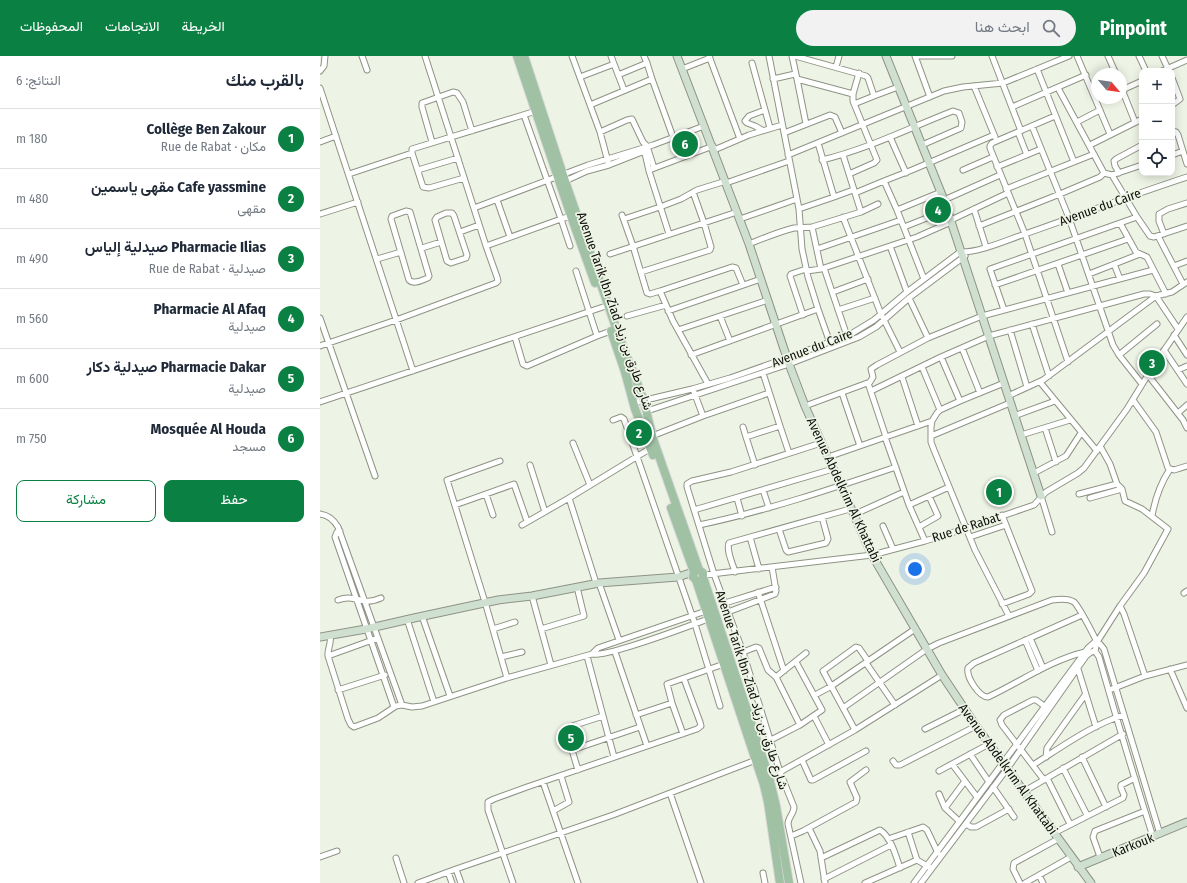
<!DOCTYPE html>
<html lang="ar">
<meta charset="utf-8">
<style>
body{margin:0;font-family:"Fira Sans Condensed",Vazirmatn,sans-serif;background:#f2f2f3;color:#1f2937;direction:rtl}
.controls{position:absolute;right:12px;top:12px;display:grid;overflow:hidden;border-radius:8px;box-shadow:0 2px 10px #0003}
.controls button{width:36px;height:36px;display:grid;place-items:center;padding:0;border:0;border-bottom:1px solid #e0e1e3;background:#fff;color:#1f2937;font:20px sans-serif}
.compass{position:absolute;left:771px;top:12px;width:36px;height:36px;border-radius:50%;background:#fff;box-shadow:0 2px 10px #0003;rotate:119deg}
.you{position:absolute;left:595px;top:513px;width:14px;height:14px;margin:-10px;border:3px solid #fff;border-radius:50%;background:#1a73e8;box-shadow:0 0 0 6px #1a73e833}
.badge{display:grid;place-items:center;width:26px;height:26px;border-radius:50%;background:#0b8043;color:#fff;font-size:13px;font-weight:700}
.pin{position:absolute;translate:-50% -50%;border:2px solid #fff;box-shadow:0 1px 4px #0006}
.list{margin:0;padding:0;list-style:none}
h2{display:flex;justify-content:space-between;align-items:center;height:52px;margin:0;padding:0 16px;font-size:17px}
h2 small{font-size:13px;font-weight:400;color:#747a83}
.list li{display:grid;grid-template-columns:26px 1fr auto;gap:12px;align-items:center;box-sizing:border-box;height:60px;padding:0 16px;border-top:1px solid #e0e1e3}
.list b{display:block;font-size:15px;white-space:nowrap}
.list p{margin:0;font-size:13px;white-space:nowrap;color:#747a83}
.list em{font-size:13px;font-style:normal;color:#747a83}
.actions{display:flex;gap:8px;padding:12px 16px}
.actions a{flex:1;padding:9px 0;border:1px solid #0b8043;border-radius:8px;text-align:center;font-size:14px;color:#0b8043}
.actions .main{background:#0b8043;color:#fff}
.icon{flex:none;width:22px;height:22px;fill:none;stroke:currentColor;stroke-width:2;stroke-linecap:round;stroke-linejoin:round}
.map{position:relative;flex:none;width:867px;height:827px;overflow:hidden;direction:ltr}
header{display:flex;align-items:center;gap:24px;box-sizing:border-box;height:56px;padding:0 20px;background:#0b8043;color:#fff}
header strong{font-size:19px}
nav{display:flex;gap:22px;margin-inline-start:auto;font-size:14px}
.search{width:280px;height:36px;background:#f2f2f3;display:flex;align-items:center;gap:10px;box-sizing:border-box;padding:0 14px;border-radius:22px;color:#747a83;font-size:15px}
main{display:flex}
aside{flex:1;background:#fff}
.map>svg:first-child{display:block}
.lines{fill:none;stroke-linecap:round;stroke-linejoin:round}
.street-casing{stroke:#8e9385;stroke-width:7}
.secondary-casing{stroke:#8e9385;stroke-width:9}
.primary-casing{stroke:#d8d8d8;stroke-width:10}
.street{stroke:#fff;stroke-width:5}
.secondary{stroke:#cfe0d1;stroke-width:7}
.primary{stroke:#a0c1a4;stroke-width:8}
.labels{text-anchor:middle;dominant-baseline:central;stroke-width:3.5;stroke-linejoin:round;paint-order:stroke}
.street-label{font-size:13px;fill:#0c0e09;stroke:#eef4e5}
</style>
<header>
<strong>Pinpoint</strong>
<div class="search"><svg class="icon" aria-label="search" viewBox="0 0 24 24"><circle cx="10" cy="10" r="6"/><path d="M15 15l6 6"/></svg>ابحث هنا</div>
<nav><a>الخريطة</a><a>الاتجاهات</a><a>المحفوظات</a></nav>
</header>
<main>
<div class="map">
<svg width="867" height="827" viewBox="0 0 867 827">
<rect width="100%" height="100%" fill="#eef4e5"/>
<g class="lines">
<!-- street casing -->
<g class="street-casing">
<path id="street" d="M42,0L47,14
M105,0L166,190L241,163L204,59
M252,0L280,76L307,64L312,63L323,86L327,90L334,112
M324,0L327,7
M389,0L420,83
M472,0L477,23L533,38L539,17
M475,0L546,20L548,22L554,40L578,31
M595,0L610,41
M597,0H632
M672,0L701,75
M757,0L790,78
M788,0L796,18
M819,0L826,15
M842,0L849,15
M432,7L450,72
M294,8L304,34
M516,11L519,0
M362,13L390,2
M717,13L754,106
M0,15L4,10L5,0
M842,15L867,4
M260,21L294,8L291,0
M852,22L860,43L852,49
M332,23L353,81
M453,23L475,18
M477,23L486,68
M654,30L675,81
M801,31L815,66
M0,32L93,315
M738,32L784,117
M802,34L822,25
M534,48L554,40
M270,49L332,23L327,7L298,19
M692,51L766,19
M735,60L672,87L670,90V92L705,178L748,306
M757,66L780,54
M712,70L749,162L793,289L799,299L822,328
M442,74L435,70L427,67L425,65L429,60L445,54
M852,75L856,76L858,79L867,108
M280,76L288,106
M698,76L707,99
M464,77L510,59L515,61L522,77
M570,81L586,117
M0,86L16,80
M112,86L102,51V47L133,36L137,37L143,46L152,75
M770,89L822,63
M324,93L329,115L349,178
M394,94L429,79L462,69
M468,99L624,35L643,31L683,27L749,0
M852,99L863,95
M502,104C548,93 589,72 633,55L639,57L642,66L641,72L602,89
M677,111L721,93
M332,113L393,90
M98,114L138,102
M643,114L673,101
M799,117L795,110L794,105L796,103L822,89
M29,118L92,97
M529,118L554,107L557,104L533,45V38
M792,119L817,161L830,180L834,181L867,170
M144,122L109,132L103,131L92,97V93L216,55
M564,125L592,114L674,79
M243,126L267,115L289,109L327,94
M406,127L469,105
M686,133L774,98
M535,137L564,125L577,154
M514,141L533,134
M177,144L190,181
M624,144L680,119
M154,152L268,109L333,89L384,70
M479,153L514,141L498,87
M654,153L666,191
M86,155L90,156L109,220L108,222C102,224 94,229 89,224L71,163L72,160Z
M541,156L558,148
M126,157H132L134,160L147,199L146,202L131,207L127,205L115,164L117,161Z
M0,158L38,146
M302,159L313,190L327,237L330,238L340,235
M523,161L561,258L580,296
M304,163L340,151L361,143L377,134L406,125
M420,163L477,143
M631,164L688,137
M800,167L816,196L827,201L846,238
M659,170L740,138L780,121L784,117L792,119L822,109
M584,171L627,154
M140,176L159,169
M844,178L839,165V158L848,153L867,147
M838,180L863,228
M429,188C444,182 458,176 474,172C480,171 486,172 492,171L541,156L523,99
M250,190L241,163L251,160
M570,190L587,236
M102,192L121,186
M497,193L581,164
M290,198L417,156
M57,203L81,196
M738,208L748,237
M794,208L800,223
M854,210L867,205
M256,215L277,280
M487,215L501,213L492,171
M321,216L390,194L391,191L384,167L373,136
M769,218L820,198
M604,223L577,154L621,136
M675,229L808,183
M513,236L548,223
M589,242L608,282
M498,253L510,287
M518,254L555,242
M684,254L670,213L817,161
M348,255L441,223
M483,259L470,220L471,218L486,213
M307,260L346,249
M400,260L410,285
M0,262L55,420
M712,268L729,320
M358,274L448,244
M690,274L707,331
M854,279L867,299
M527,280L504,212L597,181L631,166
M195,281L203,308L207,310L277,280L291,275
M0,290L76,264L176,227L178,225L177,221L166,190
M642,292L660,337
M844,294L867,328
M371,299L498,253L488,221L482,193L479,153L449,0
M799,299L837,268
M621,301L640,345
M602,311L620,354
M858,314L867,310
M443,317L460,370
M828,319L863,364L867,372
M582,321L598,370
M720,326L777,395
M548,327L566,381
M684,327L640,345L620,354L617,357L612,365L611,371V386L614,394L655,494L689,560
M388,328L353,265L340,235L412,211L416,212L423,229
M551,335L621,301L669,280L824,238H830L836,240L852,236L867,226
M374,336L383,360
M522,337L540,390
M688,340L723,324L836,240L858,273
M813,344L836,376L848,412L854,414L867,410
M0,346L283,251
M313,347L372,333L410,322L467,302L531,278L554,264L587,236L640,196C658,197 687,184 705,178C759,159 812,139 867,121
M485,350L550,326L553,321L551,313L557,309L608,282L662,260L833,214
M324,356L469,308L539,281L556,271L589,242L645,200
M858,357L867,349
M694,360L735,345
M293,364L301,361L304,363L375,568L400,650
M423,371L426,381
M725,372L736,406
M701,379L750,364
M332,380L383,360L449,337
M611,380L690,347
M565,381L589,449L605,485
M253,387L270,429
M508,401L612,365
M180,405L127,424L165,546L187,622
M210,409L225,456
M435,409L426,381L460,370L469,397
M714,417L746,400L761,377
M443,434L449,452
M166,438L173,459
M759,438L797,428
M721,440L732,476
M417,442L422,460
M770,442L802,433
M135,449L194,428L207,465
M589,449L629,431
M374,454L513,413
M0,458C7,459 14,464 18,471L82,649
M533,459L584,436
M682,459L712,535L709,538L682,548
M832,460C835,443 840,428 850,413
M202,469L249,442
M379,469C446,455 511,433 576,411
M563,470L573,493
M599,471L618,460L609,440
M459,473L466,494L468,496L506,487L508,483L502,461
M20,475L17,476L15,481L74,651
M430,481L439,513
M650,481L686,469
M415,516C413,508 406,495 409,487L530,453
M383,519L552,499L605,485L647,472L714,449L726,436L758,417L764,412L807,353L834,309L867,261
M276,527L249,442L331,392
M279,527L299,584
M438,536L464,615
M864,537L867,535
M212,540L231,609
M18,544C36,537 41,551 61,542
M405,547L456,531
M800,550L804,558L825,620
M408,556L455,538L456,535L452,511
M762,559L654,607L648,612C646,621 659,641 668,641C700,626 731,604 765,596
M102,560L130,640
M87,563L114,646
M173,573L195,566
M221,573L264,560L257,531
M10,580C12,587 7,593 8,600L28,663L31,669L34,671L58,662L76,650L82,649L92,651L102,650L187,622L272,598C286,602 369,570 388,563
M710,582L723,612
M705,584L718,615
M777,586L800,550L824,517L848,473L822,453L805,445L802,433L797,428L790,408L780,390
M295,596L327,690
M423,596L436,591L439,592L448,614L456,621
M272,598L278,592L386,555
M8,600L58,582
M267,600L294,701
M181,601L202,596
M546,607L575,649
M758,613L776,671
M850,613L867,652
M792,633L825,620L867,609
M18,634L65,619
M495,639L510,631L595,573
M523,652L607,593L619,587L732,544C739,543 748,542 754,546C759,551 773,578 777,586L775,595L779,601C796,661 814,721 833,781
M316,659L352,647
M494,660L509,689
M480,669L456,621L486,597
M605,673L645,653
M535,674L503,615L536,591L539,592L548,605
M363,678L352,647L347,628L404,608
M439,690L480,669L502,654L476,606
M252,694L246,675V672L283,660
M650,698L669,726
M726,701L727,692L765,639
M762,701L786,751
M482,704L491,724H493L546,695
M573,705L576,709H580L656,670
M632,708L657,741
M713,709C740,692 773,668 804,659
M743,712L767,759
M258,714L252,694L320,671
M619,715L669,688
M460,716L535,674L622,619
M727,722L750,768
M724,724L682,669L680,664L684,659L713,644H716L727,652
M223,726L258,827
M673,731L694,761
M703,736L803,678
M350,737L381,827
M619,738L625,752L639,765
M625,752L645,725
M233,755L249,746L241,720
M646,768L651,771H656L689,753
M489,772L500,795L505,827
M588,776L597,804
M734,777L803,742L804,739L801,732V729L815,722
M471,780L483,775L536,746L537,742L530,726L546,714
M568,783L603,771L607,774L618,797
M0,801L17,795
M780,801L773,781L775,775L825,755
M76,802L84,827
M501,802L560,774C571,781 576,800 580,812
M128,816L132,827
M443,817L445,827
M719,819L723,827
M504,823L571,789
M98,827L136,813
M141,827L136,813L293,759L436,704
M193,827L168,754V746L174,743L207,731L377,673L381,670L380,666L364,623
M481,827L468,768C468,761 474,758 474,751L460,716L423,596L408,556L394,518L367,431V428L372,425L411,416L501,387
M545,827L597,804L609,811
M594,827L768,592L775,586L780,588L784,593L840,778
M601,827L687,713L766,600L771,596L775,595
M700,827L693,813L694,807L738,783
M705,827L751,801"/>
</g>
<!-- secondary casing -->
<g class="secondary-casing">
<path id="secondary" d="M357,0L429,188L469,308L485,350L552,499L622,619L656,670L771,827
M566,0L624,144L721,440
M0,581L46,573L94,562L178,544L212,540L279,527L358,521L373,516
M758,811L867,766"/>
</g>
<!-- primary casing -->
<g class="primary-casing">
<path id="primary" d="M197,0L251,160L275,227
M204,0L245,125L300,283L324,345L332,380L379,514L383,517V521L449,721L456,750L469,827
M291,275L305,316L315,353L333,399
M351,452L374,516L373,521L376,524L444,729L448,746L460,827"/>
</g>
<!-- street -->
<use href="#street" class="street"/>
<!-- secondary -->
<use href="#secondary" class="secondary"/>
<!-- primary -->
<use href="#primary" class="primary"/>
</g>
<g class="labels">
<!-- street labels -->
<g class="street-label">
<text transform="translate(780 151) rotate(-20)">Avenue du Caire</text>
<text transform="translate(295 255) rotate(71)">Avenue Tarik Ibn Ziad شارع طارق بن زياد</text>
<text transform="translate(492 292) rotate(-21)">Avenue du Caire</text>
<text transform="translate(524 434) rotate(65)">Avenue Abdelkrim Al Khattabi</text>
<text transform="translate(646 471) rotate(-18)">Rue de Rabat</text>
<text transform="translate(432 634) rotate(72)">Avenue Tarik Ibn Ziad شارع طارق بن زياد</text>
<text transform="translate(688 713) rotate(54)">Avenue Abdelkrim Al Khattabi</text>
<text transform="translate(813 789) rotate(-22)">Karkouk</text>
</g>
</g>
</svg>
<div class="controls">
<button>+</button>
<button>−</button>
<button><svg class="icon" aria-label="locate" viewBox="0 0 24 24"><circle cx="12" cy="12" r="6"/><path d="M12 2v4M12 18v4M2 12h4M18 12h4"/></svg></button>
</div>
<svg class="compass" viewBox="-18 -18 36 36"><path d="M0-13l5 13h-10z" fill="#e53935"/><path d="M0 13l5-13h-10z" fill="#747a83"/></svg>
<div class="you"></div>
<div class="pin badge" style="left:679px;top:436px">1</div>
<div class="pin badge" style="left:319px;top:377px">2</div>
<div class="pin badge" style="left:832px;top:307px">3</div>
<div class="pin badge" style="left:618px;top:154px">4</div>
<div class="pin badge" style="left:251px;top:682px">5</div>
<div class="pin badge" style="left:365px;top:88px">6</div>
</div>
<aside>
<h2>بالقرب منك<small>النتائج: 6</small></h2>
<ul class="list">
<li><span class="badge">1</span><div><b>Collège Ben Zakour</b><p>مكان · Rue de Rabat</p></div><em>180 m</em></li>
<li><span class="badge">2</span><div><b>Cafe yassmine مقهى ياسمين</b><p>مقهى</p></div><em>480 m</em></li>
<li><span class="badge">3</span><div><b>Pharmacie Ilias صيدلية إلياس</b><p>صيدلية · Rue de Rabat</p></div><em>490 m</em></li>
<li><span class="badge">4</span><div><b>Pharmacie Al Afaq</b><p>صيدلية</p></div><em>560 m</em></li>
<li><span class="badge">5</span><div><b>Pharmacie Dakar صيدلية دكار</b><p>صيدلية</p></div><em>600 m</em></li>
<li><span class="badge">6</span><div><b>Mosquée Al Houda</b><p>مسجد</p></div><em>750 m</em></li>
</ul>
<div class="actions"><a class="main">حفظ</a><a>مشاركة</a></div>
</aside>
</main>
